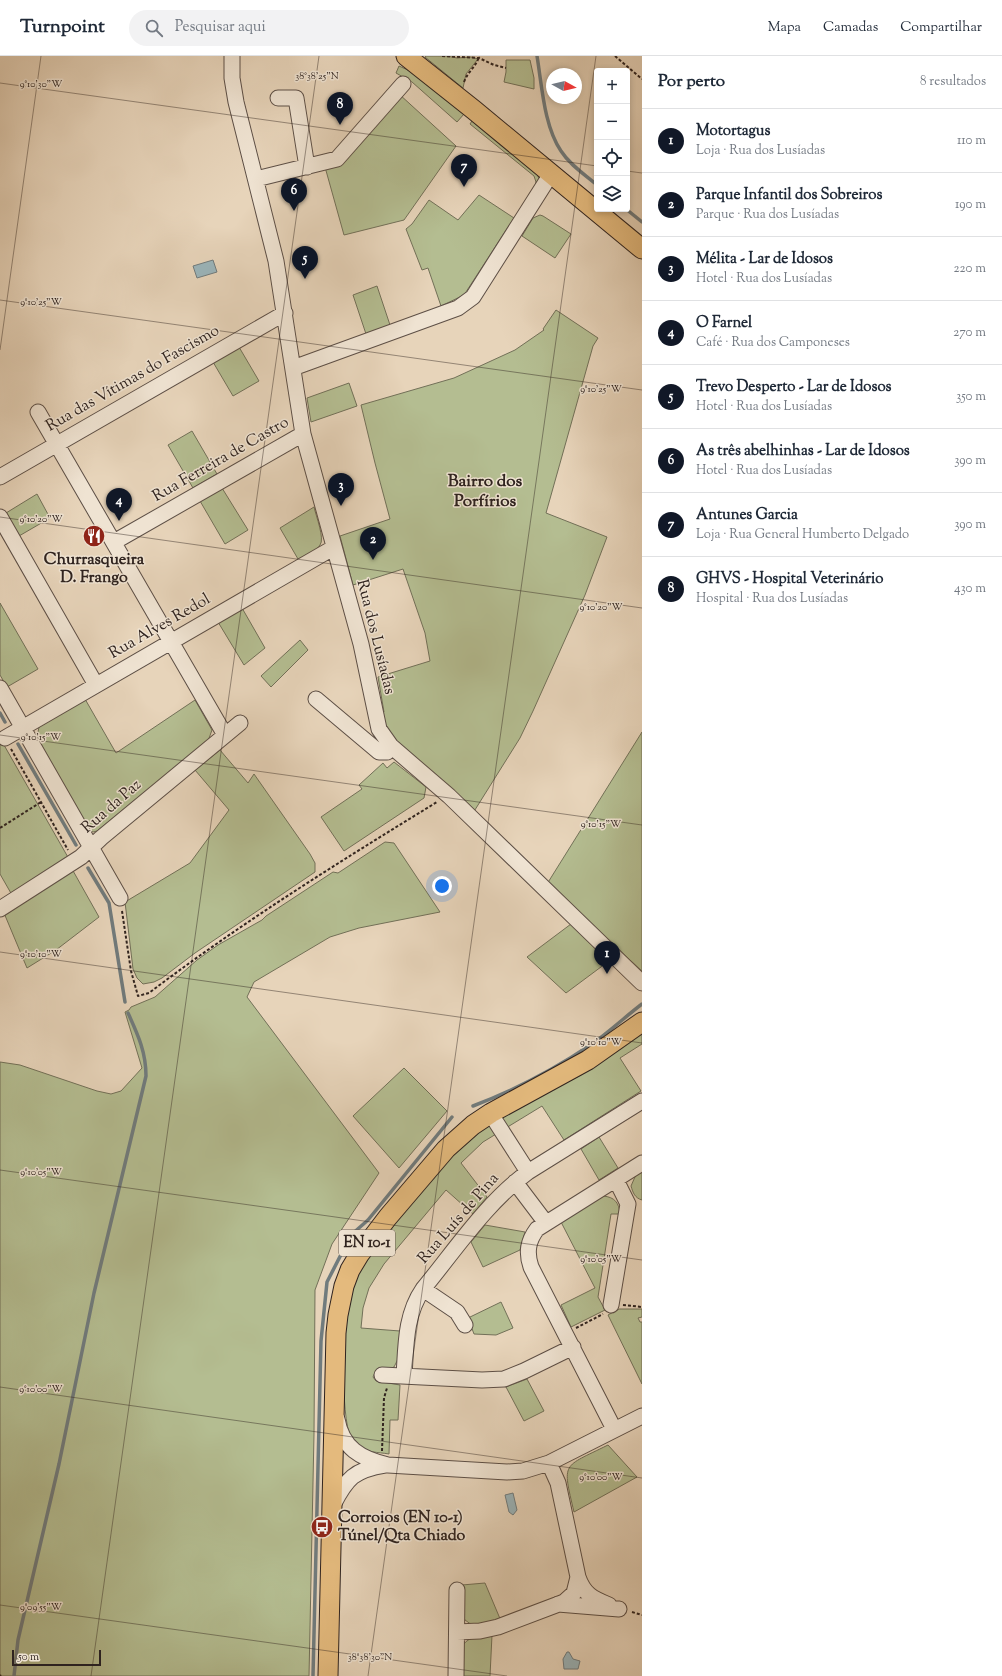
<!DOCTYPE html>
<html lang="pt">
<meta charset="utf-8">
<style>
body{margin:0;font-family:"Sorts Mill Goudy",serif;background:#f2f2f3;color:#1f2937}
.controls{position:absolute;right:12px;top:12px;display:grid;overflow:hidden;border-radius:4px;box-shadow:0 2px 6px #0003}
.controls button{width:36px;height:36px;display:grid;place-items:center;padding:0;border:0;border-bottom:1px solid #e0e1e3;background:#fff;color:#1f2937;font:20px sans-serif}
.compass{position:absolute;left:546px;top:12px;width:36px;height:36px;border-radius:50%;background:#fff;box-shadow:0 2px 6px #0003;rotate:98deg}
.scale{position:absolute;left:12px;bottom:10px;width:89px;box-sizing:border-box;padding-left:4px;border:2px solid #2f231f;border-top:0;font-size:11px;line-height:14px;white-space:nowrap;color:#2f231f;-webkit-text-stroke:3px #efe3d2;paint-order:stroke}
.you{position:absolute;left:442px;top:830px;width:14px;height:14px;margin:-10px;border:3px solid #fff;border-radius:50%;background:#1a73e8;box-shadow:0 0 0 6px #1a73e833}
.badge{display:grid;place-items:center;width:26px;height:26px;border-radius:50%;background:#111827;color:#fff;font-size:13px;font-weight:700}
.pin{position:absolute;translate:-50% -33px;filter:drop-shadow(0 1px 2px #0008)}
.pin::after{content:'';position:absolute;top:21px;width:14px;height:12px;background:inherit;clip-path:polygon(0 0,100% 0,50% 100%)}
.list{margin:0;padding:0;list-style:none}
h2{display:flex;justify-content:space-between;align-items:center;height:52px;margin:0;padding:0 16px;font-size:17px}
h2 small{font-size:13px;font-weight:400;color:#747a83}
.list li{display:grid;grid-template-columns:26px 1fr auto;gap:12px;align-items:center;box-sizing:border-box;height:64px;padding:0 16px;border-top:1px solid #e0e1e3}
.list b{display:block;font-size:15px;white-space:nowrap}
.list p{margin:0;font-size:13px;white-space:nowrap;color:#747a83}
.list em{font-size:13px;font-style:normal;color:#747a83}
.icon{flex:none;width:22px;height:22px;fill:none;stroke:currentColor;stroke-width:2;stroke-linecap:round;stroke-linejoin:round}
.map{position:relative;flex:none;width:642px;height:1620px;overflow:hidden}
header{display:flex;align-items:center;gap:24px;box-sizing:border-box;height:56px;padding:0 20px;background:#fff;border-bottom:1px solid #e0e1e3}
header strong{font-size:19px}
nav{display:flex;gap:22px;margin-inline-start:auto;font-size:14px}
.search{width:280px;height:36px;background:#f2f2f3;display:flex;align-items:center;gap:10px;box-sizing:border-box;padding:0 14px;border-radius:22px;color:#747a83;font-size:15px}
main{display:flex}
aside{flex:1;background:#fff}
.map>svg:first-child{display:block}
.green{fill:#b4bd91;stroke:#727058}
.water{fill:#9bb5bb;stroke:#707b7d}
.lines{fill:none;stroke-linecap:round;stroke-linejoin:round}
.stream{stroke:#707b7d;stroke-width:3.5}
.minor-casing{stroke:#5d4f46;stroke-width:17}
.major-casing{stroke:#2f231f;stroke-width:21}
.path{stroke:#2f231f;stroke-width:2;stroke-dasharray:3 2;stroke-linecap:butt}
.minor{stroke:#efe3d2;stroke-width:15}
.major{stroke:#e4ba7d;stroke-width:19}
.ticks{fill:none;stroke:#2f231f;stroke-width:1;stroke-opacity:0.45}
.labels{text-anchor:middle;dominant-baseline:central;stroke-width:3;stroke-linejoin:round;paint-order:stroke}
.shield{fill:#efe3d2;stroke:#695d55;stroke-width:1}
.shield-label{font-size:15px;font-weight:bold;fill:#2f231f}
.street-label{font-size:16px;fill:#2f231f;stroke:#efe3d2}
.poi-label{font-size:16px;font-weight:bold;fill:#2f231f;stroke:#efe3d2}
.neighbourhood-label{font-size:17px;font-weight:bold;fill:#2f231f;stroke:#efe3d2}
.ticks-label{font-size:10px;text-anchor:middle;fill:#2f231f;stroke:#efe3d2;stroke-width:3;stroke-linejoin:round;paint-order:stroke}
</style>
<header>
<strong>Turnpoint</strong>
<div class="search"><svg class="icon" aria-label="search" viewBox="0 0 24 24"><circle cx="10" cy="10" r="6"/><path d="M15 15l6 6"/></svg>Pesquisar aqui</div>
<nav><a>Mapa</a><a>Camadas</a><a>Compartilhar</a></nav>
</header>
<main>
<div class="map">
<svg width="642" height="1620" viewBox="0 0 642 1620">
<rect width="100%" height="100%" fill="#e7d4ba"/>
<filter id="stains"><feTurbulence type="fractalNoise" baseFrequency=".005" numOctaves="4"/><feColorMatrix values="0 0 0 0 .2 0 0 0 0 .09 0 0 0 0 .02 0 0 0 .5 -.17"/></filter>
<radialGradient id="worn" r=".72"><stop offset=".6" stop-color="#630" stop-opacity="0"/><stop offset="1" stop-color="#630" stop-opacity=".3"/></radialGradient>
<!-- green -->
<path class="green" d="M426,0H447L457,2L471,1L478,3L466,18L463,32L425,1Z
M506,4H530L534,22V33L504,26L506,16Z
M399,10L410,15L464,58L457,66L412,26L396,17Z
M399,38L456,90L404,164L344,179L325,111Z
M472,65L536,117L539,122L535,131L536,126L534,120L470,68Z
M479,139L514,162L464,239L441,250L428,212L422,214L406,173L412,168L429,144L458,164Z
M540,159L543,160L571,178L555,202L522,180L533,162Z
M377,230L390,269L366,278L353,239Z
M556,254L598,282L593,290L546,457L607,481L585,539L533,655L520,682L473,757L389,680L382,657L384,656L378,621L430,605L425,577L403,513L353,529L340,480L390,463L375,407L361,349L454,322L515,294L544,274L543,273Z
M239,291L259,325L233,340L213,306Z
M349,327L357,350L311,366L307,342Z
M192,375L217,418L193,432L168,389Z
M222,432L248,474L225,488L200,445Z
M37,438L50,462L19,480L6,457Z
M314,451C316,460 325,483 320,489C316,496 304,500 298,503L280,472Z
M0,547L38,613L7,631L0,619Z
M242,552L265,592L244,609L218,566Z
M300,584L308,594L271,631L261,620Z
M85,643L116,697L195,644L212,674L208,685L97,775L93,776L88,773L37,681L39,671Z
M642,676V915L547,828Z
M0,682L69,803L12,839L0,818Z
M220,694L248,727L254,718L310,798L315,807V816L195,897L162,922L154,926L143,928L137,922L133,913L125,846L190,807L229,754L195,714Z
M394,706L426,731L424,742L344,795L321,761L362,733L359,729L383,707L387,712Z
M385,786L394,787L440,856L359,872L330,881L254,926L247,941L379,1117L332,1188L315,1234L314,1378L309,1620H0V1006L20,1009L97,1035L111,1038L121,1035L142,1012L125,956L129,954L131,951L155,941L197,904L218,889L262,864L266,860L333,816L338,817Z
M72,813L99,861L56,894L27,912L4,857Z
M571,868L609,905L566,937L527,901Z
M642,977V988L620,1002L641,1035L564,1084L542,1050L483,1086L461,1107L487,1141L473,1158L446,1134L384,1208L369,1232L363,1252L361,1272L400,1275L398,1303L394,1311L385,1314L376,1315L373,1321L376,1325L400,1329L398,1364H390L389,1398C378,1396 366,1397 358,1389C355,1386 351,1381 349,1377C340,1345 342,1250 357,1220C368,1198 384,1180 400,1161C418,1140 436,1119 453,1099L466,1086L493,1065L581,1019Z
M404,1012L447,1055L399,1112L353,1060Z
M599,1081L618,1112L599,1124L581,1093Z
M642,1112V1144C635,1142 633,1137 631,1130L638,1114Z
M603,1140C615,1141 619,1147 620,1158H611L598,1241L605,1254L571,1271L561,1249L595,1232L561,1166Z
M485,1169L525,1176L520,1194L483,1211L471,1186Z
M501,1246L513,1272L496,1279L474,1278L468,1262Z
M619,1253H642V1261L638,1262L640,1266H642V1328L608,1259Z
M527,1323L544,1355L524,1365L506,1331Z
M608,1389L637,1421L574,1456C562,1405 562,1412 608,1389Z
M485,1527L501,1565L472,1569L465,1564L463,1560L462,1529Z
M492,1579L490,1620H461L463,1589C469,1580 482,1580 492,1579Z"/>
<!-- water -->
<path class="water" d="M213,204L217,216L197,222L193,210Z
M513,1437L517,1454L513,1459L509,1456L505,1439Z
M567,1596H569L573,1603L580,1605L578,1613H564L563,1603Z"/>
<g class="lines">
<!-- stream -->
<path class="stream" d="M537,0C542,30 544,70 561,95C570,109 584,118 597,129
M626,153L642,166
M0,657L5,666
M18,688L76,789
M88,812L109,847L125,946
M473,1050C515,1034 555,1013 592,988C609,976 625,961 642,948
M14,1620L18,1584L59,1408L94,1237L146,1020C146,996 138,979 128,957
M313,1620L321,1285L327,1226L351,1179L368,1164L452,1061"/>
<!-- minor casing -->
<g class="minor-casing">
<path id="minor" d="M232,0V22L236,46L276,205L303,378L361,588L379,673L391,690L449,740L642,927
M278,42H296L307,111
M256,123L337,103L403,28
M293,312L458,252L473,241L551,118
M38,356L225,679
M0,421L285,257
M0,461L96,629
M114,486L303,378
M0,632L120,842
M316,643L379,696H387L391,690
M5,682L333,492
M0,853L81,801L101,782L240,667
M494,1063L528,1116
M515,1126L546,1167
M423,1233L457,1256L465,1269
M611,1249L628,1148L616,1124
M382,1319L482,1324L504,1323L524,1315L573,1291
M404,1320C406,1290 405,1259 423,1233C456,1193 486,1147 528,1116L642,1045
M337,1363C342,1392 361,1403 388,1409L507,1416L523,1415L549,1407L642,1360
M614,1373L531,1211C526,1196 528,1185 537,1173L642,1107
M333,1449C347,1422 354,1414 385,1409
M578,1521C584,1538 592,1542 609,1549
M558,1548L619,1553
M457,1576L480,1575L498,1571L564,1546L574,1537L578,1521L558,1427L549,1407
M456,1620L457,1534"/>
</g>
<!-- major casing -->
<g class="major-casing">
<path id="major" d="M406,0L474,54L642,193
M328,1620L336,1277L338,1259L344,1230L350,1214L359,1199L388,1161L446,1093L473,1069L491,1057L588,1004L642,966"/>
</g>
<!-- path -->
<path class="path" d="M442,0L479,2L494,9L506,12
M615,0L642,23
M464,26C468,15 477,10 479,0
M11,693L68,794
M0,772L41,746
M122,855L131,915L138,940L149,937C241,867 339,806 437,746
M623,1249L642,1251
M576,1272L603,1258
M382,1395L384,1342L387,1332
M632,1556L642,1559
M0,1619L1,1620"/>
<!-- minor -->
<use href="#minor" class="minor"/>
<!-- major -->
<use href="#major" class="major"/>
</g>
<!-- ticks -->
<path class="ticks" d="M0,27L597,110M627,115L642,117M0,244L642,334M0,294L41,0M0,461L642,552M0,679L642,769M0,896L642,987M0,1114L642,1204M0,1331L642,1422M0,1549L507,1620M91,1620L319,0M368,1620L596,0"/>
<!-- icons -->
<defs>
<g id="restaurant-disc" transform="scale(1.15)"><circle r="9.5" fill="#8f2418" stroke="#efe3d2"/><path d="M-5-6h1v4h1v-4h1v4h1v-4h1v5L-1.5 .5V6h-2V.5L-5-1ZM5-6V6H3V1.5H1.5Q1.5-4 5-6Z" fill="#fff"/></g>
<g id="bus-disc" transform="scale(1.15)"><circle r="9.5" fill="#8f2418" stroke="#efe3d2"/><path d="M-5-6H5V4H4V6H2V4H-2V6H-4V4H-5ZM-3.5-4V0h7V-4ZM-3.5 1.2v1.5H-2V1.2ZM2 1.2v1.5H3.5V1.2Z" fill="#fff"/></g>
</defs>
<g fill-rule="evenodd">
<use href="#restaurant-disc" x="94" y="480"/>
<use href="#bus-disc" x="322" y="1471"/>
</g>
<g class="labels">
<!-- shield labels -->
<rect class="shield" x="339" y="1174" width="56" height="26" rx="3"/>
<g class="shield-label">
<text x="367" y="1187">EN 10-1</text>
</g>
<!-- street labels -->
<g class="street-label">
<text transform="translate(133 323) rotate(-30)">Rua das Vítimas do Fascismo</text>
<text transform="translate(221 404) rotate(-30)">Rua Ferreira de Castro</text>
<text transform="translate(160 571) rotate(-30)">Rua Alves Redol</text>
<text transform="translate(375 581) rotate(76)">Rua dos Lusíadas</text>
<text transform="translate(112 751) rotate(-41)">Rua da Paz</text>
<text transform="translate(459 1163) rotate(-49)">Rua Luís de Pina</text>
</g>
<!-- poi labels -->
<g class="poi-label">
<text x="94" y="504">Churrasqueira<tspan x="94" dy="18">D. Frango</tspan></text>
<text x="338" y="1462" text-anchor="start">Corroios (EN 10-1)<tspan x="338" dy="18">Túnel/Qta Chiado</tspan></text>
</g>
<!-- neighbourhood labels -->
<g class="neighbourhood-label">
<text x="485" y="426">Bairro dos<tspan x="485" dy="20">Porfírios</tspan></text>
</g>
</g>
<g class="ticks-label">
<text x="317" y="23">38°38'25"N</text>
<text x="41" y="31">9°10'30"W</text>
<text x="41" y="249">9°10'25"W</text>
<text x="601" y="336">9°10'25"W</text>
<text x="41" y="466">9°10'20"W</text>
<text x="601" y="554">9°10'20"W</text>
<text x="41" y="684">9°10'15"W</text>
<text x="601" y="771">9°10'15"W</text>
<text x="41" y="901">9°10'10"W</text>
<text x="601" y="989">9°10'10"W</text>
<text x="41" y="1119">9°10'05"W</text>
<text x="601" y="1206">9°10'05"W</text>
<text x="41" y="1336">9°10'00"W</text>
<text x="601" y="1424">9°10'00"W</text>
<text x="41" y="1554">9°09'55"W</text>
<text x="370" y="1604">38°38'30"N</text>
</g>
<rect width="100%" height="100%" filter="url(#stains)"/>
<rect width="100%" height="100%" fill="url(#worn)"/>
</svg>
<div class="controls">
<button>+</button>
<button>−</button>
<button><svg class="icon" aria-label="locate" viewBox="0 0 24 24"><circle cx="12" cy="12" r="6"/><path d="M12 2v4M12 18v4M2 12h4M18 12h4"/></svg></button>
<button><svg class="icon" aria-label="layers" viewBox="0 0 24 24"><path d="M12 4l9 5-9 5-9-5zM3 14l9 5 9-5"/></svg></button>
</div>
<svg class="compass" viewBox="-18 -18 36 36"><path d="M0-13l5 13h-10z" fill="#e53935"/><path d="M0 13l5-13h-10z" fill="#747a83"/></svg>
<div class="scale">50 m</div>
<div class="you"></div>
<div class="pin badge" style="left:607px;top:918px">1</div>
<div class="pin badge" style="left:373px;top:504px">2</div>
<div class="pin badge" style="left:341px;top:450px">3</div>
<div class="pin badge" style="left:119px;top:465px">4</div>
<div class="pin badge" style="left:305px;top:223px">5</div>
<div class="pin badge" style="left:294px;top:155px">6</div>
<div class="pin badge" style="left:464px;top:131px">7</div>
<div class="pin badge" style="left:340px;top:69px">8</div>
</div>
<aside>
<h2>Por perto<small>8 resultados</small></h2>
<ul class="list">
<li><span class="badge">1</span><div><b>Motortagus</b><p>Loja · Rua dos Lusíadas</p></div><em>110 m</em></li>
<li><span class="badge">2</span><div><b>Parque Infantil dos Sobreiros</b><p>Parque · Rua dos Lusíadas</p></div><em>190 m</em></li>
<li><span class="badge">3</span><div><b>Mélita - Lar de Idosos</b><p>Hotel · Rua dos Lusíadas</p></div><em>220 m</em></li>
<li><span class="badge">4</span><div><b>O Farnel</b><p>Café · Rua dos Camponeses</p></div><em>270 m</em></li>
<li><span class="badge">5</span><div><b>Trevo Desperto - Lar de Idosos</b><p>Hotel · Rua dos Lusíadas</p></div><em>350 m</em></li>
<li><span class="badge">6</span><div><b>As três abelhinhas - Lar de Idosos</b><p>Hotel · Rua dos Lusíadas</p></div><em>390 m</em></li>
<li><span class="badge">7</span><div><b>Antunes Garcia</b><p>Loja · Rua General Humberto Delgado</p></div><em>390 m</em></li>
<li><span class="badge">8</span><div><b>GHVS - Hospital Veterinário</b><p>Hospital · Rua dos Lusíadas</p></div><em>430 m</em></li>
</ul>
</aside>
</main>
